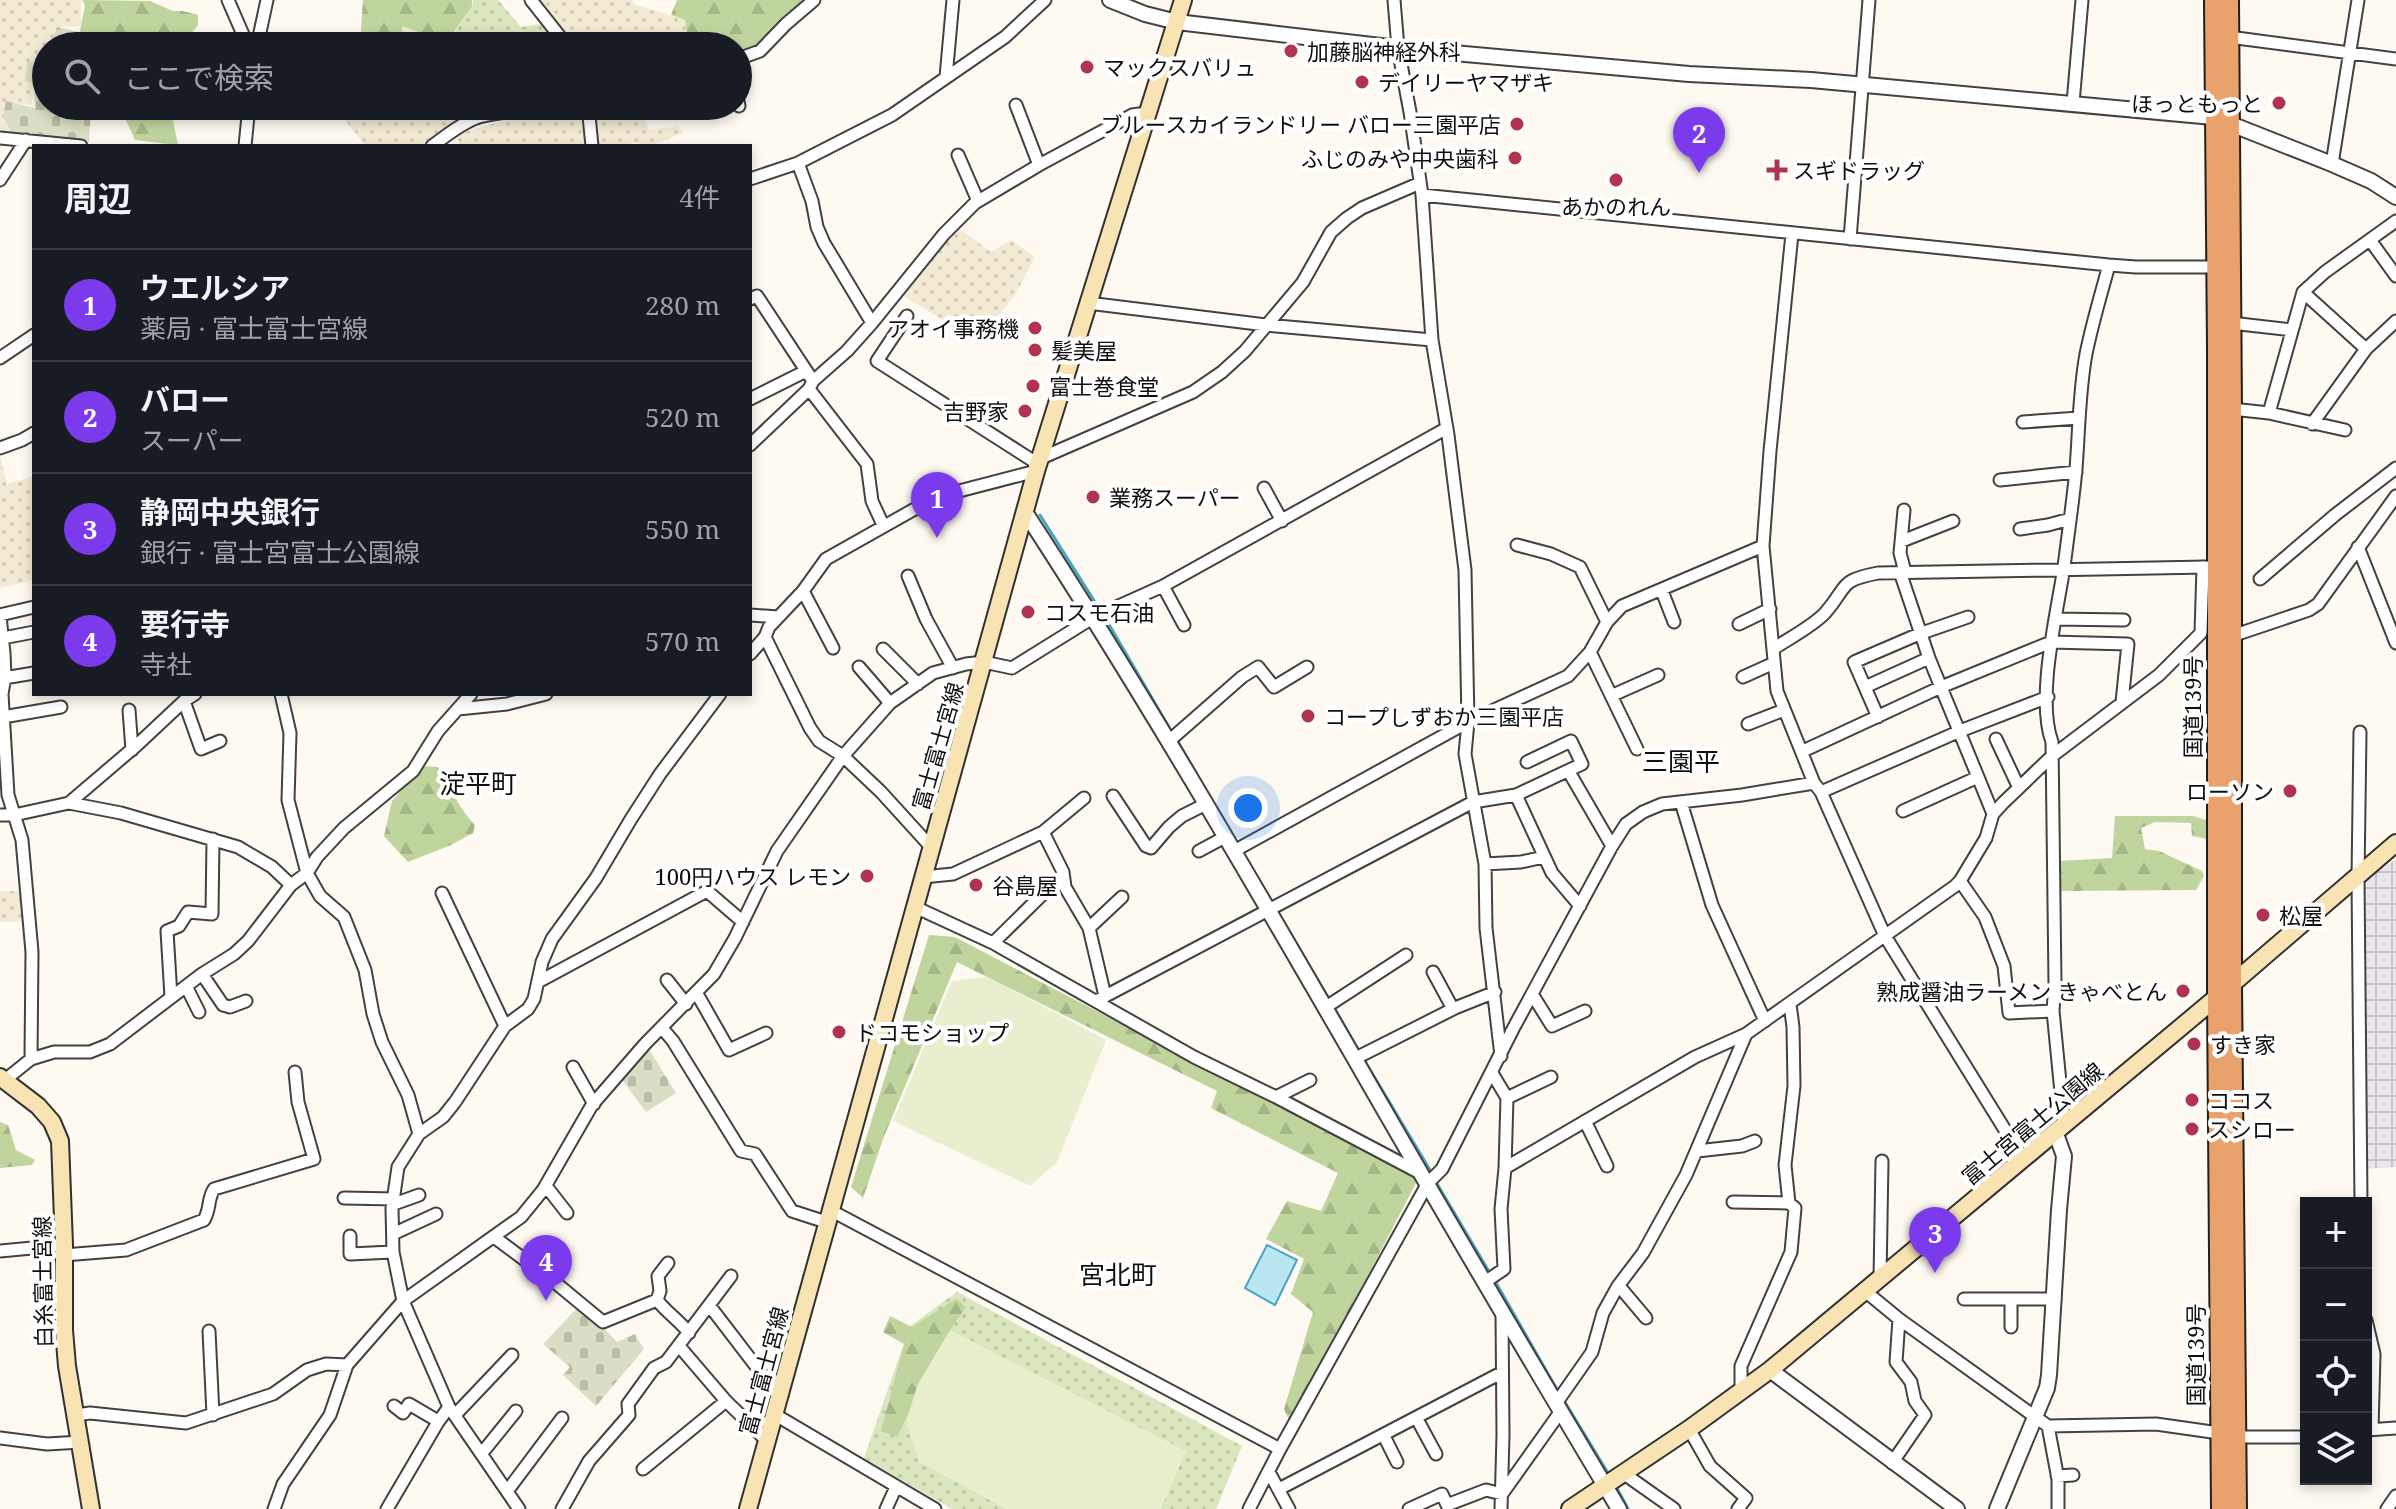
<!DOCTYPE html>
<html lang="ja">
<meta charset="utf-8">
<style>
body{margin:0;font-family:"Noto Serif","Noto Sans JP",serif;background:#20242c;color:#f1f3f6}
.controls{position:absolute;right:24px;bottom:24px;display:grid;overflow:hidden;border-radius:0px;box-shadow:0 4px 12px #0003}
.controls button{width:72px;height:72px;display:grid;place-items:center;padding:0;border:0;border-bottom:2px solid #363941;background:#171b24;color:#f1f3f6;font:40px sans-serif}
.you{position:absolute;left:1248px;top:808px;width:28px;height:28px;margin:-20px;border:6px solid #fff;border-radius:50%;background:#1a73e8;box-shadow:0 0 0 12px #1a73e833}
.badge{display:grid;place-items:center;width:52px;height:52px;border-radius:50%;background:#7c3aed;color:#fff;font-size:26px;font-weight:700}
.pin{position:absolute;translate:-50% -66px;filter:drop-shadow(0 2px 4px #0008)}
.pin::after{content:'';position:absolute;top:42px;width:28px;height:24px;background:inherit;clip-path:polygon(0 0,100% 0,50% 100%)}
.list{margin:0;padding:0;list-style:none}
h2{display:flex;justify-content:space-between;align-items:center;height:104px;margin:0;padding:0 32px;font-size:34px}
h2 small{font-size:26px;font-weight:400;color:#9ea1a6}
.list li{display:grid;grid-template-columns:52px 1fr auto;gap:24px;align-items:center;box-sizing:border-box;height:112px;padding:0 32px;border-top:2px solid #363941}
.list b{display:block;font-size:30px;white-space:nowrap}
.list p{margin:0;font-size:26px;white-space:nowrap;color:#9ea1a6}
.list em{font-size:26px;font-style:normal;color:#9ea1a6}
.icon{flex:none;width:44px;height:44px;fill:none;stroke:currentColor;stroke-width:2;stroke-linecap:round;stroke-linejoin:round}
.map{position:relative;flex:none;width:2396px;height:1509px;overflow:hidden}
.search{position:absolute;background:#171b24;box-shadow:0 4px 12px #0003;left:32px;top:32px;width:720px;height:88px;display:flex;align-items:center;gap:20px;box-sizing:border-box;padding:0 28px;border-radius:44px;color:#9ea1a6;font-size:30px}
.panel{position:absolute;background:#171b24;box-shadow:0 4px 12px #0003;left:32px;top:144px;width:720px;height:552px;border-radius:0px}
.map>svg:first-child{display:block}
.industrial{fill:url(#industrial-grid)}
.farmland{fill:url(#farmland-dots)}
.grass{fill:url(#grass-dots)}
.forest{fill:url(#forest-firs)}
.cemetery{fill:url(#cemetery-stones)}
.pitch{fill:#e8eece}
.water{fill:#bae6f1;stroke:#48a5c1;stroke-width:2}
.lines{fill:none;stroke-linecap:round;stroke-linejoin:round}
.stream{stroke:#48a5c1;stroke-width:3}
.minor-casing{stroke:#424242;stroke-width:15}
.tertiary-casing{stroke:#424242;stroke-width:18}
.secondary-casing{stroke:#313131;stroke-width:20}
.trunk-casing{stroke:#202020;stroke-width:22}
.minor{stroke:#fff;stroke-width:11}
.tertiary{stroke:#fff;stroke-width:14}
.secondary{stroke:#f8e4b3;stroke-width:16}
.trunk{stroke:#eaa26c;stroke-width:18}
.poi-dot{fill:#b2334f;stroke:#fff;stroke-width:3}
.labels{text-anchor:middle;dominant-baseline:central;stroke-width:8;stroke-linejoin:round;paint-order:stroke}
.poi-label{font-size:22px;fill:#0f0f0f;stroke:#fff;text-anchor:start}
.street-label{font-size:22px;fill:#0f0f0f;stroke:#fff}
.quarter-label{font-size:26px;fill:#0f0f0f;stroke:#fff}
</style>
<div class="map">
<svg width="2396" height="1509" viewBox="0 0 2396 1509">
<defs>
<pattern id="industrial-grid" width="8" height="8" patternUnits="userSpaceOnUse" patternTransform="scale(2)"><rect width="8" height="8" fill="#eae4ec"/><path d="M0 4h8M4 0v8" fill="none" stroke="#c8c2c9"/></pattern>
<pattern id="farmland-dots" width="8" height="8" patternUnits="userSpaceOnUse" patternTransform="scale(2)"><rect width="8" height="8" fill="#f2ead3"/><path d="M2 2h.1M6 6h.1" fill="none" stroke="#cec8b4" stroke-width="1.8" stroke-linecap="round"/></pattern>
<pattern id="grass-dots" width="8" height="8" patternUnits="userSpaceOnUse" patternTransform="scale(2)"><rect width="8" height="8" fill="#d9e6be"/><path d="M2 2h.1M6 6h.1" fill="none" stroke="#b9c4a2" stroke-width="1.8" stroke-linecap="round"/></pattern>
<pattern id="forest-firs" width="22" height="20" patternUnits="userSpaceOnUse" patternTransform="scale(2)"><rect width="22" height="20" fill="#c0d59e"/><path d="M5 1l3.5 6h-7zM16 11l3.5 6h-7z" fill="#a4b687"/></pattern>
<pattern id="cemetery-stones" width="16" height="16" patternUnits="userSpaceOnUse" patternTransform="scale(2)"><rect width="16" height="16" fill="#dadec4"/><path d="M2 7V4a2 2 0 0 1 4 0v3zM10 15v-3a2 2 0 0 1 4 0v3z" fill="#babda7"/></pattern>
</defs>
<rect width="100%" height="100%" fill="#fef9f1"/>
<!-- industrial -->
<path class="industrial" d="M2396,859V1167L2364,1169L2360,996L2364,881Z"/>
<!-- farmland -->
<path class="farmland" d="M0,0H81V26L57,27L52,46H46V67L27,62L25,83H33L32,105L6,102L13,135L0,133Z
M534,0H632L634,4L685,20L688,46H634L631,32L597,46H569L562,29Z
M401,26L431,37L443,34L449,46H404Z
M341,106H362L374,109L378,106H477L479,110L461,118L422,146H366L338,112Z
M556,106H578L588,146H460L456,134Z
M590,106H668L642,115L649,130L678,126L683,133L652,145L633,142L625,146H599Z
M957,227L991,252L1011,240L1035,257L1015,295L978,342L901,294L949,234Z
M0,456L7,484L34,476V580L0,588Z
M0,891H24L26,921L0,922Z"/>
<!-- grass -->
<path class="grass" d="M473,0H498L521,27L541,24L556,40L558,46H452L443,34L455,32L473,4Z
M957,1292L1242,1446L1216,1509H952L864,1458L910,1326Z"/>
<!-- forest -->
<path class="forest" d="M82,0L150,1L173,11H183L198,15V25L187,39L185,46H121L99,43L80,31L85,5Z
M363,0H472V6L454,32L431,37L402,26L404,46H360Z
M677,0H808L758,48L738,54V46H689L685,20L671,15Z
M137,106H170L178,145L135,140L125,118Z
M424,766L438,767C451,787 458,808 475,825L473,833L451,845L408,862L384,836L392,801L399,793L397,784Z
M2115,816H2193L2206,820L2207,839L2192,836L2191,823L2155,822L2141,828L2145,849L2159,851L2202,871L2204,876L2196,890L2059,891V861L2112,858Z
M929,935L955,937L1418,1179L1291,1424L1284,1409L1313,1312L1291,1294L1304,1259L1266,1239L1287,1201L1321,1211L1338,1173L1211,1108L1217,1091L957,962L883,1139L863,1198L851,1187Z
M0,1122L8,1125L16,1150L35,1160L32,1165L0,1168Z
M956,1299L966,1307L950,1330L897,1437L881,1431L904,1344L883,1332L890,1316L912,1327Z"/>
<!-- cemetery -->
<path class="cemetery" d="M57,27L80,32L99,43L121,46H50Z
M46,60V106H91L89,142L13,135L3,117L6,101L35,108L33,83L25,82L27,61L44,64Z
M649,1049L676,1093L646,1112L622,1080Z
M581,1304L617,1342L635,1334L644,1349L596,1406L563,1375L570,1367L543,1344Z"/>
<!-- pitch -->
<path class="pitch" d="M988,977L1106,1040L1057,1162L1030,1186L893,1121L952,981Z
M950,1330L1186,1451L1161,1509H1006L919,1462L906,1421L918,1384Z"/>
<!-- water -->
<path class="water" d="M1267,1245L1297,1260L1275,1305L1245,1288Z"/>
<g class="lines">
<!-- stream -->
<path class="stream" d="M1040,515L1100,610
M1104,616L1173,734
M1177,740L1219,813
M1258,878L1272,903
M1276,909L1329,999
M1333,1006L1359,1051
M1363,1058L1433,1175
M1436,1182L1491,1275
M1495,1281L1559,1393
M1563,1399L1608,1473
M1617,1488L1628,1509"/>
<!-- minor casing -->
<g class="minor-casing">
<path id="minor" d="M228,0L248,46
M531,0L561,38L564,46
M1394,0L1398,48L1410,112L1422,195L1432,340L1448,435L1465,570L1468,722L1465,754L1485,864L1486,928L1501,1056
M2229,37L2396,59
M257,46L267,0
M738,59L760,51L786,24L814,0
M946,77L953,0
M738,101L739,106
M2073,103L2082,0
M1016,105L1039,165
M585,106L589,116L592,146
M589,116L611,106
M0,138L81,146
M245,146L249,106
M432,146C446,136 460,124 476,118C495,112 513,113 533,106
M958,155L978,201
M798,163L812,201L817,227L824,243L872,323
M2332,164L2358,0
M750,179L798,163L892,115L1005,37L1045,0
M0,180L26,140
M1422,195L2109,265L2136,267H2216
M1792,234L1770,451L1763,546L1777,691L1814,783L1821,792L1885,936L2023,1159
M1850,239L1869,0
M2370,240L2396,276
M2303,292L2366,349
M750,299L757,296L813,381
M1088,303L1266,325L1432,340
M907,316L877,361L1038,464
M2231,323L2292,330
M0,358L34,335
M809,389L867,464L872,501L883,525
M750,399L806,371
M2232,409L2269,413L2345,430
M2269,413L2303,292L2325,272L2396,221
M2023,422L2079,418
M2312,424L2366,349L2396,321
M750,445L809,389L813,381L847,351L872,323L944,234L975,203L1039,165L1132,115L1147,113
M0,448L22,440L34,433
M1039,459L1193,392L1222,372L1245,351L1303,282L1331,232L1347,218L1362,208L1420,183
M2000,480L2076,472
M1264,488L1282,521
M1904,510L1900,553L1905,572
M2020,529L2048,525L2070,519
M1902,541L1953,521
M1517,545L1551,554L1580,567L1607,622
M2358,547L2396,643
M1900,572L1929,658L1978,777
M908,576L926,619L953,668
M2260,579L2335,515L2396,468
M1163,586L1184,625
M803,591L833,648
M1662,591L1674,622
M0,615L34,607
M750,615L778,617
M0,616L4,653L5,676L2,694L8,795L22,840L32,952L31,1059
M2055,619L2124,620
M1739,624L1770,609
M2232,636L2309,610L2318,604L2396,496
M765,637L810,728L819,741L843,756L881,792L931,847
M3,638L34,632
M883,649L918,684
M1773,649C1788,639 1813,626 1825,613C1849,586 1837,581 1878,573L2207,567
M1590,652L1637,749
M750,654L765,637L769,627L803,591L826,559L936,497L1036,471
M859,667L890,703
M1743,677L1774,663
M4,678L34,673
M1865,687L1929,658
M281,694L290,733L288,800L307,873L320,896L344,917L365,970L373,1014L382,1042L408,1095L419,1134
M1613,695L1658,675
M184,701L201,749L220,741
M458,709L507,704L546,694
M129,710L132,750
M3,717L61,707
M1878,717L1854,662L1919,634L1968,617
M1748,724L1784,710
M2360,732L2358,878L2361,1203
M1996,739L2019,788
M1169,741L1242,677L1258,667L1274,687L1307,667
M1803,751L1941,687L2051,642L2128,644L2122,702
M1569,772L1612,846
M1821,792L1960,731L2048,697
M1516,795L1582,764L1571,741L1527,762
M1113,796L1146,846L1151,848L1169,827L1182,816L1206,804
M1681,802L1712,905L1765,1021
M69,803L137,745L184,701L195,694
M1903,811L1978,777L1993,814
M0,815H14L69,803L121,813L238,847L272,867L291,885
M1043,832L1063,872L1065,887L1089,928L1105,996
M1199,851L1225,837
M1234,851L1468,722L1568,676L1590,652L1607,622L1622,606L1763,546
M1485,864L1521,862L1544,857
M923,877L953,874L1043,832L1084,798
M1960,881L1985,917L2004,966L2009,1013L2053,1011
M442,893L505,1026
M915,907L993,943L1194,1057L1276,1097L1420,1173
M1089,928L1122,897
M993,943L1054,883
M1433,972L1453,1009
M202,974L223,1005L230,1007L246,1001
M667,980L686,1004
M538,982L707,891L743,922
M186,986L199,1012
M696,992L729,1050L766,1033
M1532,994L1552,1026L1585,1011
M171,997L167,931L179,926L188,912L212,914L213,839
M1096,1001L1473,802L1516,795L1552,873L1580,906
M1326,1007L1406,955
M662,1028L673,1041L741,1151L755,1154L792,1211L826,1222
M1354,1059L1455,1008L1495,992
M573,1067L594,1104
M5,1080L31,1059L54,1052H90L110,1044L202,974L234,954L248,941L291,885L307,873L317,857L344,828L413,771L438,731L471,694
M1276,1097L1310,1080
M1507,1098L1551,1077
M1585,1121L1607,1166
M2064,1123L2053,1011L2055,983L2052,742C2036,698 2057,613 2064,567C2068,534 2073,502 2076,469C2079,431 2079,392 2086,354C2092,324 2101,294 2109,265
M1697,1151L1742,1146L1755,1141
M1505,1168L1695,1057L1746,1034
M546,1186L567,1213
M344,1198L395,1199
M1733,1202L1789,1203
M394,1204L419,1195
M830,1210L1280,1449
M393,1234L436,1214
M350,1236V1254L393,1252
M494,1237L557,1284L603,1322L657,1300L660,1291L658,1276L668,1263
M0,1251L64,1245
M64,1255L126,1250L204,1220C211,1208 207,1200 214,1189L314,1159L298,1102L295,1072
M1880,1279L1882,1161
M1485,1282L1504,1269L1501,1209L1505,1168L1507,1098L1492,1073
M1619,1286L1646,1318
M1865,1291L1899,1319L2048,1426L2156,1424L2219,1433
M1964,1299H2055
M657,1300C667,1313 679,1320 689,1333
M709,1305L778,1395
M2366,1320L2374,1354L2372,1429
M2011,1327V1299
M209,1331L213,1415
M679,1346L726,1401L767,1441
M1744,1389L1741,1384V1366L1791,1252L1795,1208L1789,1203L1785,1165L1794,1086L1793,1027L1790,1004
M1557,1402L1592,1352L1603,1313L1618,1286L1643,1253L1686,1175L1746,1034L1955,886L1960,881L1986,838L1993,814L2003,803L2052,756L2159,675L2201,633L2203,567
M394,1406L403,1413L409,1404L438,1421
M774,1414L935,1509
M76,1415L90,1413L186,1423L273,1394L307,1370L326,1364L347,1365
M455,1415L512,1355
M1417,1419L1436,1454
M2048,1426L2058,1479V1509
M1689,1429L1710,1466L1746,1498L1738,1509
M2367,1430L2396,1428
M1384,1436L1397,1462
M2236,1437H2306
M0,1438L47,1444L81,1442
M482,1453L516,1411
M1892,1463L1925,1415L1915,1401L1911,1382L1896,1362L1899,1319
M643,1469L726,1401
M1269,1472L1289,1509
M1623,1473L1674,1509
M2057,1476L2073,1475
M1279,1489L1501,1373
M508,1490L562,1418
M274,1509L283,1484L330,1415L347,1365L403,1301L521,1217L543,1190L592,1105L645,1044L714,974L735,938L777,851L843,756L890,703L933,673L966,664L984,662L1012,668L1094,617L1163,586L1447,428
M387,1509L438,1422L449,1407
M519,1509L449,1407L403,1301L393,1252L392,1208L398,1167L419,1134L443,1117L455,1102L505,1026L528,1009L534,999L542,962L552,939L596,878L631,819L660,774L720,694
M562,1509L589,1461L629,1415L628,1404L654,1368L666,1362L731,1276
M886,1509L896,1487
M1249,1509L1280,1449L1428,1183L1442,1169L1513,1029L1612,846L1626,824L1643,812L1662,804L1742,795L1814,783
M1409,1509L1442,1494L1447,1505L1486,1490L1502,1494L1561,1411
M1501,1509L1503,1435L1502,1313
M2387,1509L2396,1496"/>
</g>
<!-- tertiary casing -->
<g class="tertiary-casing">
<path id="tertiary" d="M1110,0L1145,14L1177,22L1398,48L1689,74L1811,80L2213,117L2332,164L2371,181L2396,197
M1025,512C1142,691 1249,876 1356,1061C1442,1211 1530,1360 1619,1509
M1770,1370L1957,1509
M1997,1509L2047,1388L2049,1375L2059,1210L2064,1156L2055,1131"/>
</g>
<!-- secondary casing -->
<g class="secondary-casing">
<path id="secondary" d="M0,1077L38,1106L52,1122L60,1141L64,1245V1330L67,1366L91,1509
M748,1509L1036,471L1183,0
M1570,1509L1689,1429L1770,1370L2217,997L2396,843"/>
</g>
<!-- trunk casing -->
<g class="trunk-casing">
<path id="trunk" d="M2214,0L2217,346V997L2221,1509
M2229,0L2232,409V985L2237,1509"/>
</g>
<!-- minor -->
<use href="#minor" class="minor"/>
<!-- tertiary -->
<use href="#tertiary" class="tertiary"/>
<!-- secondary -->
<use href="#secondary" class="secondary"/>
<!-- trunk -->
<use href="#trunk" class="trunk"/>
</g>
<!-- markers -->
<g class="poi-dot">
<circle cx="1291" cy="51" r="8"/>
<circle cx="1087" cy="67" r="8"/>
<circle cx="1362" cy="82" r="8"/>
<circle cx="2279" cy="103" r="8"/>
<circle cx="1517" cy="124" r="8"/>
<circle cx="1515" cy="158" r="8"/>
<path d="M1773 158h8v8h8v8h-8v8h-8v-8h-8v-8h8z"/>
<circle cx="1616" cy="180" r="8"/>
<circle cx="1035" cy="328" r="8"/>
<circle cx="1035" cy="350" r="8"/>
<circle cx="1033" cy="386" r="8"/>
<circle cx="1025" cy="411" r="8"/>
<circle cx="1093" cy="497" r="8"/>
<circle cx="1028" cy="612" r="8"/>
<circle cx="1308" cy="716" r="8"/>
<circle cx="2290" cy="791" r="8"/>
<circle cx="867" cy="876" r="8"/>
<circle cx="976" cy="885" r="8"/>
<circle cx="2263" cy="915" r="8"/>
<circle cx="2183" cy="991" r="8"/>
<circle cx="839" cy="1032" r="8"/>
<circle cx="2194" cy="1044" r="8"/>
<circle cx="2192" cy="1100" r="8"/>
<circle cx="2192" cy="1129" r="8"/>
</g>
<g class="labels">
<!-- poi labels -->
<g class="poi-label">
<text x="1307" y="51">加藤脳神経外科</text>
<text x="1103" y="67">マックスバリュ</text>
<text x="1378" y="82">デイリーヤマザキ</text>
<text x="2263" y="103" text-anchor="end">ほっともっと</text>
<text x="1501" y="124" text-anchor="end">ブルースカイランドリー バロー三園平店</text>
<text x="1499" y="158" text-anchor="end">ふじのみや中央歯科</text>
<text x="1793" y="170">スギドラッグ</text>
<text x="1616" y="206" text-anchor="middle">あかのれん</text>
<text x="1019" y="328" text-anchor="end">アオイ事務機</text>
<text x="1051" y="350">髪美屋</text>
<text x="1049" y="386">富士巻食堂</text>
<text x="1009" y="411" text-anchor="end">吉野家</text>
<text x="1109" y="497">業務スーパー</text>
<text x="1044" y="612">コスモ石油</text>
<text x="1324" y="716">コープしずおか三園平店</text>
<text x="2274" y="791" text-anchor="end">ローソン</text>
<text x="851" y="876" text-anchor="end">100円ハウス レモン</text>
<text x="992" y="885">谷島屋</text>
<text x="2279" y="915">松屋</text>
<text x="2167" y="991" text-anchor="end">熟成醤油ラーメン きゃべとん</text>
<text x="855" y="1032">ドコモショップ</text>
<text x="2210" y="1044">すき家</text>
<text x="2208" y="1100">ココス</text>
<text x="2208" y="1129">スシロー</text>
</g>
<!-- street labels -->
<g class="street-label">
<text transform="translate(2192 707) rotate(-90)">国道139号</text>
<text transform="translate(937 746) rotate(-74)">富士富士宮線</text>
<text transform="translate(2032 1123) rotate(-40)">富士宮富士公園線</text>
<text transform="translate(42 1282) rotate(-91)">白糸富士宮線</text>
<text transform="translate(2195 1355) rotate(-90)">国道139号</text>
<text transform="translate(763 1371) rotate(-75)">富士富士宮線</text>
</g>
<!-- quarter labels -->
<g class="quarter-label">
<text x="1681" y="761">三園平</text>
<text x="478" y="783">淀平町</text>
<text x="1118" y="1274">宮北町</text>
</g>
</g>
</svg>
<div class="controls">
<button>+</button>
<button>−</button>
<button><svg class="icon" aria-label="locate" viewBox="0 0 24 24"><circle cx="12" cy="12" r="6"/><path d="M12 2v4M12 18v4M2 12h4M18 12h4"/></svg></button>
<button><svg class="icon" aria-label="layers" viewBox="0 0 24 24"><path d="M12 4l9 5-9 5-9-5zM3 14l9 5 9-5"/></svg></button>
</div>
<div class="you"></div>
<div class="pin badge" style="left:937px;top:538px">1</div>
<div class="pin badge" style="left:1699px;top:173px">2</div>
<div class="pin badge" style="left:1935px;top:1273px">3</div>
<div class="pin badge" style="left:546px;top:1301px">4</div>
<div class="search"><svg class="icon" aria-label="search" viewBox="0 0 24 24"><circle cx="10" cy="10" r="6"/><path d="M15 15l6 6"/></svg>ここで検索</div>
<section class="panel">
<h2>周辺<small>4件</small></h2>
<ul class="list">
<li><span class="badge">1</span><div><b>ウエルシア</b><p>薬局 · 富士富士宮線</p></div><em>280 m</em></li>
<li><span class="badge">2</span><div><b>バロー</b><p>スーパー</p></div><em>520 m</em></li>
<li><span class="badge">3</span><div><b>静岡中央銀行</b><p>銀行 · 富士宮富士公園線</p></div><em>550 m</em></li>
<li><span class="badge">4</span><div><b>要行寺</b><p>寺社</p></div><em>570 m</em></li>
</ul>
</section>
</div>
